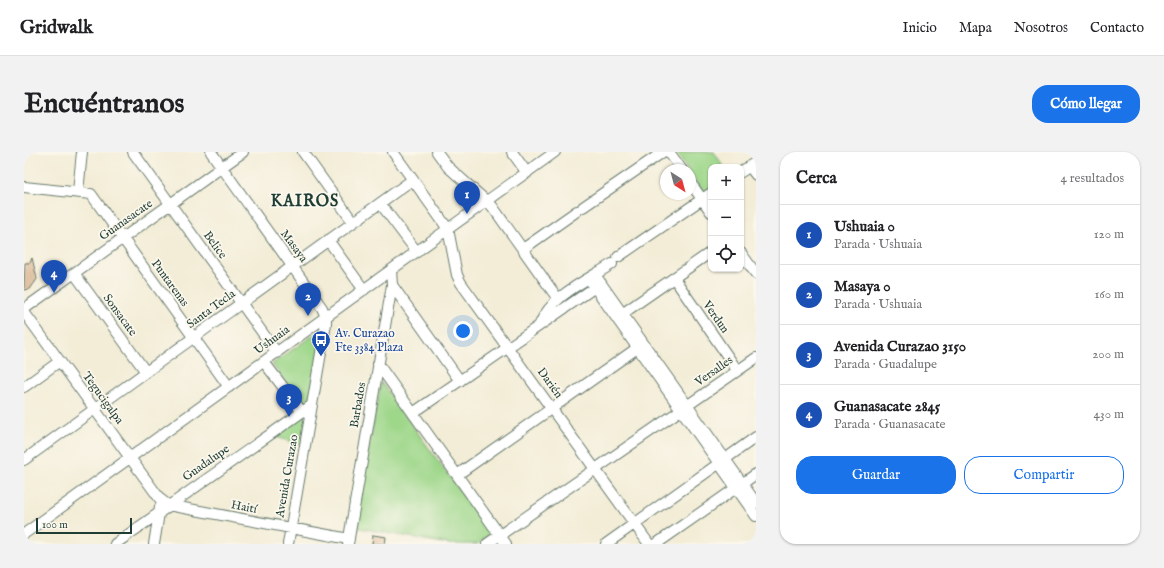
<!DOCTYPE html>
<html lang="es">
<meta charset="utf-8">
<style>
body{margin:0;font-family:"IM FELL English",serif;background:#f2f2f2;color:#202124}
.controls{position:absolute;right:12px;top:12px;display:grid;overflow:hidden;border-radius:8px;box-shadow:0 1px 3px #0004}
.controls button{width:36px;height:36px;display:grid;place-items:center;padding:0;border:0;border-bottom:1px solid #e0e0e0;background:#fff;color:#202124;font:20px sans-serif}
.compass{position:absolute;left:636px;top:12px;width:36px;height:36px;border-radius:50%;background:#fff;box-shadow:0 1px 3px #0004;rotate:144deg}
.scale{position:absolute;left:12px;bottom:10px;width:96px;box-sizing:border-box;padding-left:4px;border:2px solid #1f3d34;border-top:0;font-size:11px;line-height:14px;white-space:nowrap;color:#1f3d34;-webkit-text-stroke:3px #fbf7ec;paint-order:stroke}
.you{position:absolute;left:439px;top:179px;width:14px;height:14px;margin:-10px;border:3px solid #fff;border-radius:50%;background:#1a73e8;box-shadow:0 0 0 6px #1a73e833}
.badge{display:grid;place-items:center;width:26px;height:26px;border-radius:50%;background:#1a73e8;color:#fff;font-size:13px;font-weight:700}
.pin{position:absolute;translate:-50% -33px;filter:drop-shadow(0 1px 2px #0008)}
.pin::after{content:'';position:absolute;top:21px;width:14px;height:12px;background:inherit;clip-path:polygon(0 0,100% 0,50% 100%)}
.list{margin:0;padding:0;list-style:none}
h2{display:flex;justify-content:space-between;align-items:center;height:52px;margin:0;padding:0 16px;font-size:17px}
h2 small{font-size:13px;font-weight:400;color:#757577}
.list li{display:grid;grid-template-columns:26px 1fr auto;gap:12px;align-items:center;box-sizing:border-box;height:60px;padding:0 16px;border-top:1px solid #e0e0e0}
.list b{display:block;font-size:15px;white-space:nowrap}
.list p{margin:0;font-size:13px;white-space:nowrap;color:#757577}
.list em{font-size:13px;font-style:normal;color:#757577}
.actions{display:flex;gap:8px;padding:12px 16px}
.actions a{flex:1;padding:9px 0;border:1px solid #1a73e8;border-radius:16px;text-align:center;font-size:14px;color:#1a73e8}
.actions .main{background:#1a73e8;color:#fff}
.icon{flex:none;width:22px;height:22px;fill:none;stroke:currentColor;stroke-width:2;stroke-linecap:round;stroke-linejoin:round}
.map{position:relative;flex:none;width:732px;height:392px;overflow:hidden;border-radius:16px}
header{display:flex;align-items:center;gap:24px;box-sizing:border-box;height:56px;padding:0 20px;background:#fff;border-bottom:1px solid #e0e0e0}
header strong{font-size:19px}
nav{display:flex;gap:22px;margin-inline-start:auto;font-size:14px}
.intro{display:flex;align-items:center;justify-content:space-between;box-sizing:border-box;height:96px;padding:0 24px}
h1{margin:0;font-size:28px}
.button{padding:10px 18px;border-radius:16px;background:#1a73e8;color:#fff;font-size:14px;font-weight:700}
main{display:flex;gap:24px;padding:0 24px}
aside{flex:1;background:#fff;border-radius:16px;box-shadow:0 1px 3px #0004}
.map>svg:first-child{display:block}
.green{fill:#9ed78a;stroke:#5e8a5f}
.building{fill:#d6ae88}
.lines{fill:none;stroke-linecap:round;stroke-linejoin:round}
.minor-casing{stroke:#697b6d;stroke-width:12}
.minor{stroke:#fff;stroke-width:10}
.labels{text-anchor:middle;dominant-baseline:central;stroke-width:3.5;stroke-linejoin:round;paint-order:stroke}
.street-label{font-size:12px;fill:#1f3d34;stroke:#fbf7ec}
.transit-label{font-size:12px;fill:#164399;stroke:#fbf7ec;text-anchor:start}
.district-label{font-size:16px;font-weight:bold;letter-spacing:1px;fill:#1f3d34;stroke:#fbf7ec}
</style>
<header>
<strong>Gridwalk</strong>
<nav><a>Inicio</a><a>Mapa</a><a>Nosotros</a><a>Contacto</a></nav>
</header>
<div class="intro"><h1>Encuéntranos</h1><a class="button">Cómo llegar</a></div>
<main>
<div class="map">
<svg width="732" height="392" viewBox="0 0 732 392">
<rect width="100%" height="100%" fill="#fbf7ec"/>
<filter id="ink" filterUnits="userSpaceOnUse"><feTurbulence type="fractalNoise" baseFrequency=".025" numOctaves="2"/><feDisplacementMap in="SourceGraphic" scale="8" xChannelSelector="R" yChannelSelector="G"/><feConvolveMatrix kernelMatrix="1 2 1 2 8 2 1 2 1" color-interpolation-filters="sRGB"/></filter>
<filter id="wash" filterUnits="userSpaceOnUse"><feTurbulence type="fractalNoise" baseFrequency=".012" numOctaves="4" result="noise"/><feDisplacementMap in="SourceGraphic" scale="16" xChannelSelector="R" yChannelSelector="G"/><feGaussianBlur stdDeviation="0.9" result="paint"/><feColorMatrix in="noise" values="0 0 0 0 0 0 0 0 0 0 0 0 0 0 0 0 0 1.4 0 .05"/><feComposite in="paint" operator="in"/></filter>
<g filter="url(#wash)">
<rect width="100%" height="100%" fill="#f3edd7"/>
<!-- green -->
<path class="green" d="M652,0H690L700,15H687V36L680,41Z
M301,175L285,251L280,255L248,212Z
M357,230L467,382L453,392H425L330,375Z
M284,258L278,293L249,284Z"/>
<g id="blocks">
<!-- building -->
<path class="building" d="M8,106L13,127L6,137L0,138L1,111H6Z
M349,383L362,385L361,392H348Z"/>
</g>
</g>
<g filter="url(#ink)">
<use href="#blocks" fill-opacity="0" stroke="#697b6d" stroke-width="1"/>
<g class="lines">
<!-- minor casing -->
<g class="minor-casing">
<path id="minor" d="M109,0L253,201
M187,0L298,156L302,165V172L264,392
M279,0L329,70
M369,0L424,77L433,123L437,131L625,392
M413,0L424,15L468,54L534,147
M488,0L503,21
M645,0L658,18
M725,14L732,23
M717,20L732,10
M666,30L687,60
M0,35L67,42L205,235
M54,40L58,0
M356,51L393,100
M559,55L639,0
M304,88L340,138
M499,97L553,59
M717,101L732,122
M594,105L687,41
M50,121L122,220
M571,123L732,351
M650,126L713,218
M565,127L732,364
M368,133L436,229
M0,157L219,0
M0,160L136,347L144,353L325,387
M598,162L687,100
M516,172C528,143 562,129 588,112
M240,210L278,260
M354,212L482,392
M0,235L36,209
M389,261L577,131
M0,308L388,28
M433,323L619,192
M0,382L531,0
M91,392L288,253
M130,392L136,355
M324,392L368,133L367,118
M463,392L732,206
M582,392L732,285
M632,392L732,322"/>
</g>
<!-- minor -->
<use href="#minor" class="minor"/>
</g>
</g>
<!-- icons -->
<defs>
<g id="bus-pin" transform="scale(1)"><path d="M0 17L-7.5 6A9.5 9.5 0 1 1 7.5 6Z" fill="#1a4fb4" stroke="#fbf7ec"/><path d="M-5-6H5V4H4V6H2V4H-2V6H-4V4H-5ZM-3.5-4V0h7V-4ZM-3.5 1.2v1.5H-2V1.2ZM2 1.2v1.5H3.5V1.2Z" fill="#fff"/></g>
</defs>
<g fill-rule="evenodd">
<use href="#bus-pin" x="297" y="188"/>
</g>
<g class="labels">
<!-- street labels -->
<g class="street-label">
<text transform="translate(102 68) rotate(-35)">Guanasacate</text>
<text transform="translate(191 93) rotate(54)">Belice</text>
<text transform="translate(270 94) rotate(54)">Masaya</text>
<text transform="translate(146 131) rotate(54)">Puntarenas</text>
<text transform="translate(187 157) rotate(-36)">Santa Tecla</text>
<text transform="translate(96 163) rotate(54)">Sonsacate</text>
<text transform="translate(692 165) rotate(55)">Verdun</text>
<text transform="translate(248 188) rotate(-36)">Ushuaia</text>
<text transform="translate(690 219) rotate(-35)">Versalles</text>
<text transform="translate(526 231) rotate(54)">Darién</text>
<text transform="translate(79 246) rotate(54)">Tegucigalpa</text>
<text transform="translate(334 253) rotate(-80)">Barbados</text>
<text transform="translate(182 311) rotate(-35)">Guadalupe</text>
<text transform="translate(263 324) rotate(-80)">Avenida Curazao</text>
<text transform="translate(220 355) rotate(11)">Haití</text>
</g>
<!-- transit labels -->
<g class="transit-label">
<text x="311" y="181">Av. Curazao<tspan x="311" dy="14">Fte 3384 Plaza</tspan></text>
</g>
<!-- district labels -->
<g class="district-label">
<text x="281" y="50">KAIROS</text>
</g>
</g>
</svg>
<div class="controls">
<button>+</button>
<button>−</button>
<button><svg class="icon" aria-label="locate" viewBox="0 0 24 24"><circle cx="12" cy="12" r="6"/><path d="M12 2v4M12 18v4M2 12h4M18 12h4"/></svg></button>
</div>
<svg class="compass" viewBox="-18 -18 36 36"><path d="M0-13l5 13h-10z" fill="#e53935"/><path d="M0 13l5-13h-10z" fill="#757577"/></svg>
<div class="scale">100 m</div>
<div class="you"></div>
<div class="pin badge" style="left:443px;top:62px;background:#1a4fb4">1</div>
<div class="pin badge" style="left:284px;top:164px;background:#1a4fb4">2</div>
<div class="pin badge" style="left:265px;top:265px;background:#1a4fb4">3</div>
<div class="pin badge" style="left:30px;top:141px;background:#1a4fb4">4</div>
</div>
<aside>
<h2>Cerca<small>4 resultados</small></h2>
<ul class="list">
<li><span class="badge" style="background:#1a4fb4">1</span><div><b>Ushuaia 0</b><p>Parada · Ushuaia</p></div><em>120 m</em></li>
<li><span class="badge" style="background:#1a4fb4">2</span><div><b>Masaya 0</b><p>Parada · Ushuaia</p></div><em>160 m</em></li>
<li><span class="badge" style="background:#1a4fb4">3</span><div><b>Avenida Curazao 3150</b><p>Parada · Guadalupe</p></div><em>200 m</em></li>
<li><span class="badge" style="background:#1a4fb4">4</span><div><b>Guanasacate 2845</b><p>Parada · Guanasacate</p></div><em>430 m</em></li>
</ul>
<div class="actions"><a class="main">Guardar</a><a>Compartir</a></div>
</aside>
</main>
